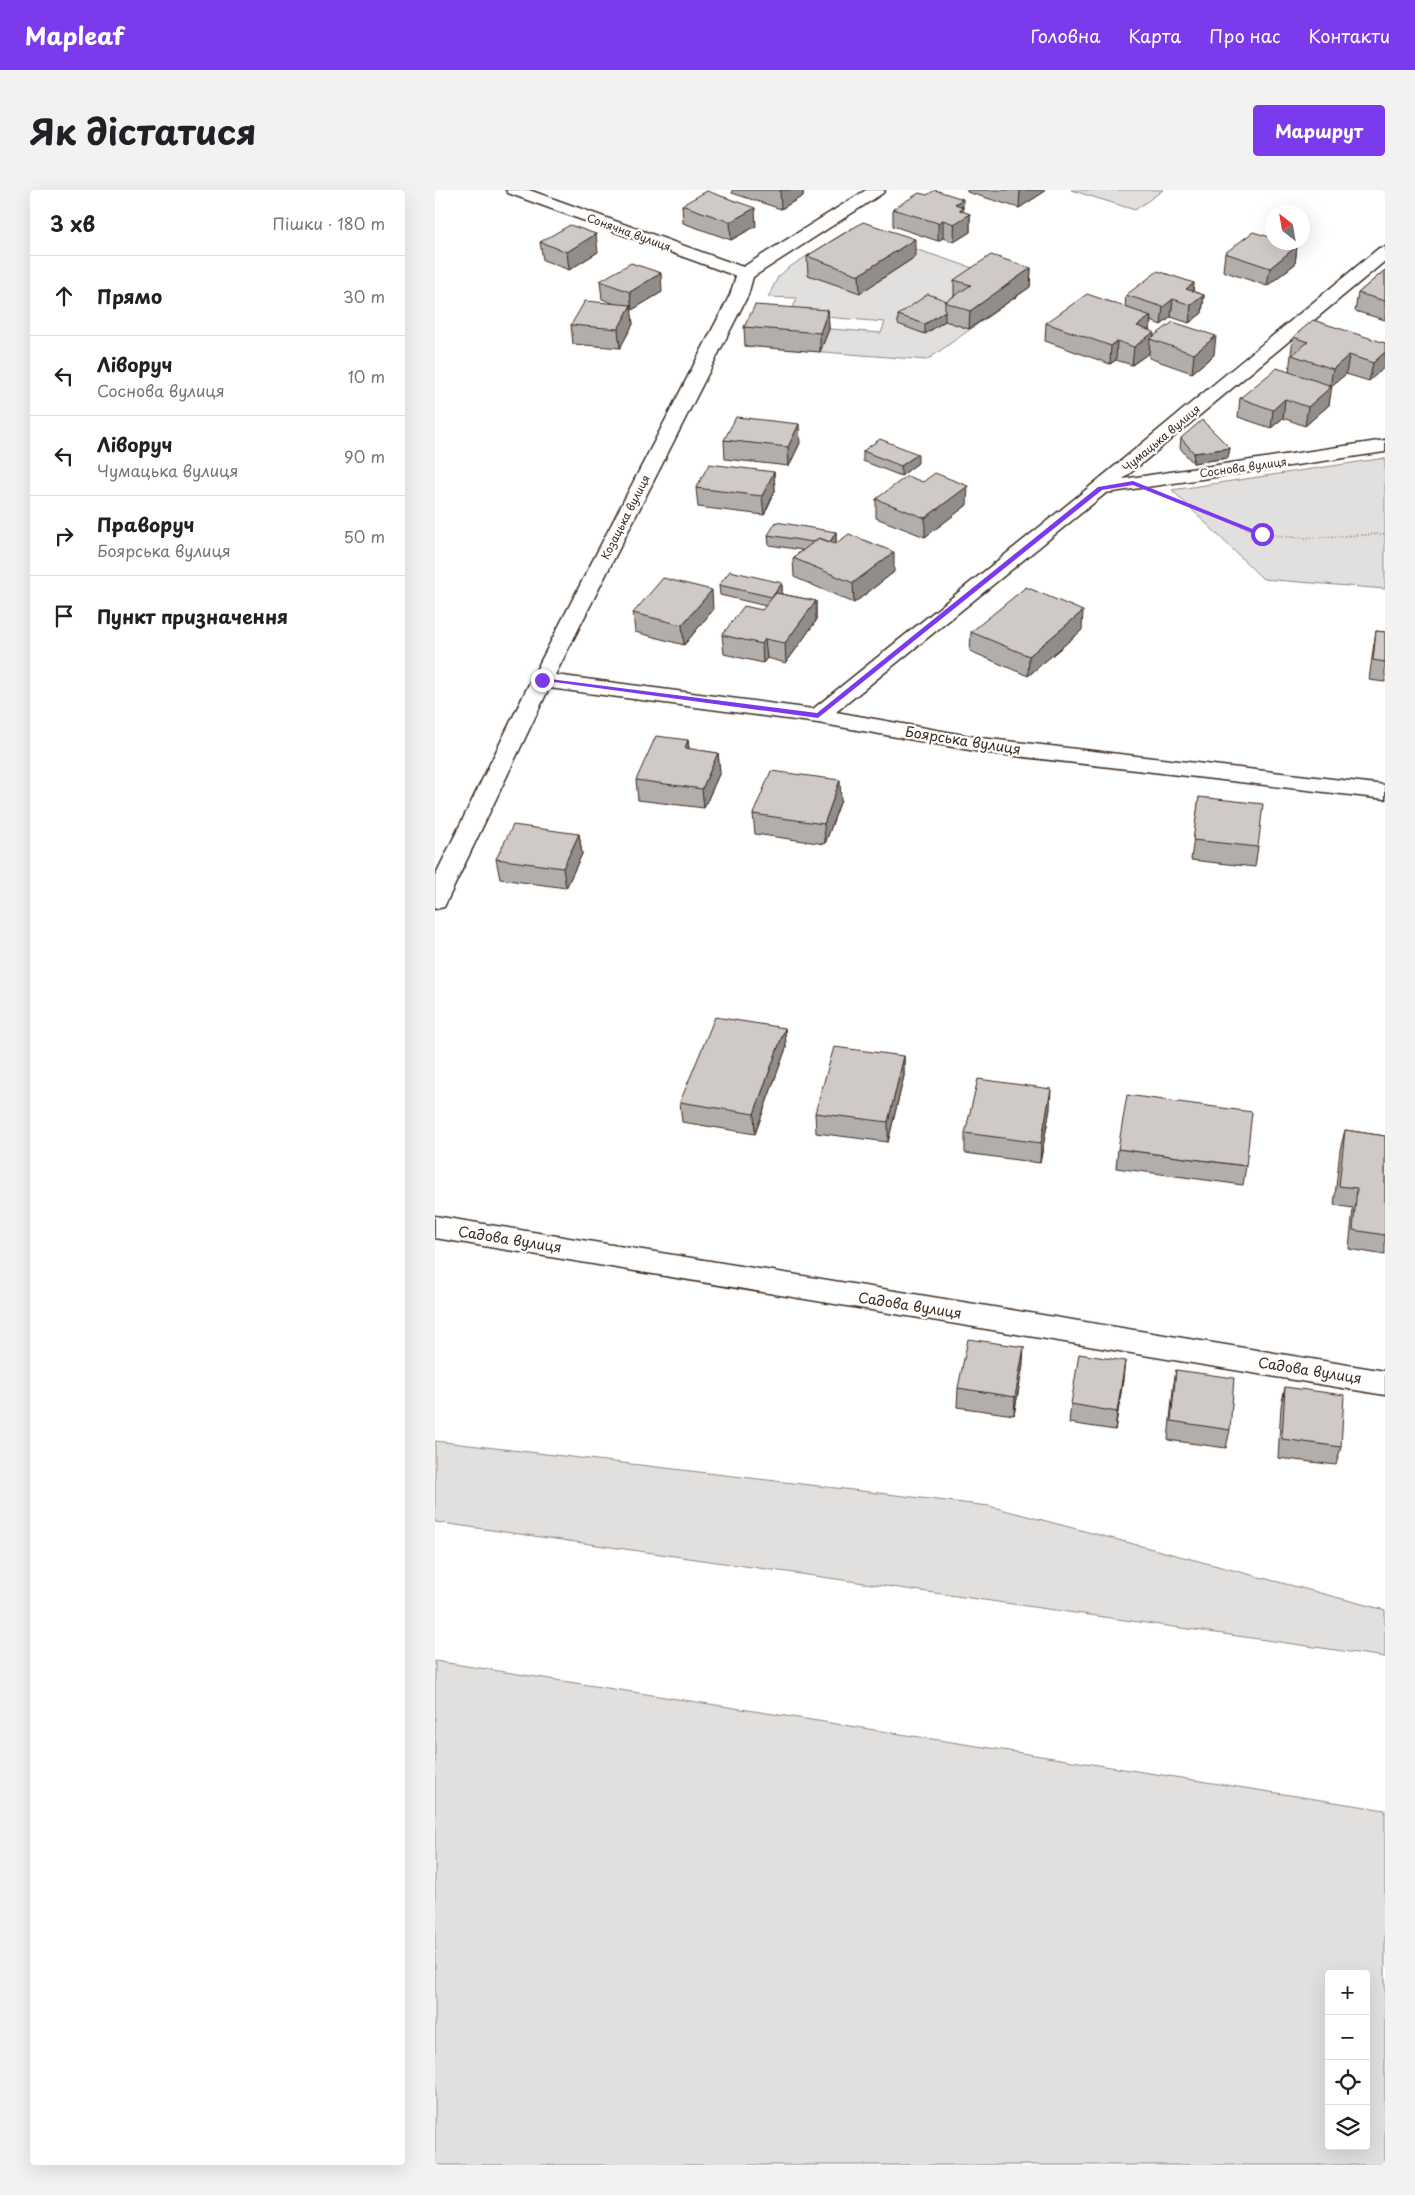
<!DOCTYPE html>
<html lang="uk">
<meta charset="utf-8">
<style>
body{margin:0;font-family:"Playpen Sans",sans-serif;background:#f2f2f2;color:#202124}
.controls{position:absolute;right:15px;bottom:15px;display:grid;overflow:hidden;border-radius:5px;box-shadow:0 5px 20px #0002}
.controls button{width:45px;height:45px;display:grid;place-items:center;padding:0;border:0;border-bottom:1px solid #e0e0e0;background:#fff;color:#202124;font:25px sans-serif}
.compass{position:absolute;left:830px;top:15px;width:45px;height:45px;border-radius:50%;background:#fff;box-shadow:0 5px 20px #0002;rotate:329deg}
.stop{position:absolute;width:15px;height:15px;margin:-11px;border:4px solid #7c3aed;border-radius:50%;background:#fff}
.stop.end{background:#7c3aed;border-color:#fff;box-shadow:0 1px 5px #0008}
.list{margin:0;padding:0;list-style:none}
h2{display:flex;justify-content:space-between;align-items:center;height:65px;margin:0;padding:0 20px;font-size:21px}
h2 small{font-size:16px;font-weight:400;color:#757577}
.list li{display:grid;grid-template-columns:32px 1fr auto;gap:15px;align-items:center;box-sizing:border-box;height:80px;padding:0 20px;border-top:1px solid #e0e0e0}
.list b{display:block;font-size:19px;white-space:nowrap}
.list p{margin:0;font-size:16px;white-space:nowrap;color:#757577}
.list em{font-size:16px;font-style:normal;color:#757577}
.icon{flex:none;width:28px;height:28px;fill:none;stroke:currentColor;stroke-width:2;stroke-linecap:round;stroke-linejoin:round}
.map{position:relative;flex:none;width:950px;height:1975px;overflow:hidden;border-radius:5px}
header{display:flex;align-items:center;gap:30px;box-sizing:border-box;height:70px;padding:0 25px;background:#7c3aed;color:#fff}
header strong{font-size:24px}
nav{display:flex;gap:28px;margin-inline-start:auto;font-size:18px}
.intro{display:flex;align-items:center;justify-content:space-between;box-sizing:border-box;height:120px;padding:0 30px}
h1{margin:0;font-size:35px}
.button{padding:12px 22px;border-radius:5px;background:#7c3aed;color:#fff;font-size:18px;font-weight:700}
main{display:flex;gap:30px;padding:0 30px}
aside{flex:1;background:#fff;border-radius:5px;box-shadow:0 5px 20px #0002}
.map>svg:first-child{display:block}
.green{fill:#e2e0de;stroke:#8e857e;fill-rule:evenodd}
.lines{fill:none;stroke-linecap:round;stroke-linejoin:round}
.minor-casing{stroke:#3b2a1e;stroke-width:3}
.path{stroke:#3b2a1e;stroke-width:2;stroke-dasharray:0.5 2.5;stroke-linecap:butt}
.minor{fill:#fff;fill-rule:evenodd}
.wall{fill:#b2aeab;stroke:#3b2a1e}
.shaded-wall{fill:#918d8b;stroke:#3b2a1e}
.building{fill:#cfcac7;stroke:#3b2a1e}
.route{fill:#7c3aed}
.labels{text-anchor:middle;dominant-baseline:central;stroke-width:4.5;stroke-linejoin:round;paint-order:stroke}
.far-street-label{font-size:11px;fill:#3b2a1e;stroke:#fff}
.street-label{font-size:14px;fill:#3b2a1e;stroke:#fff}
</style>
<header>
<strong>Mapleaf</strong>
<nav><a>Головна</a><a>Карта</a><a>Про нас</a><a>Контакти</a></nav>
</header>
<div class="intro"><h1>Як дістатися</h1><a class="button">Маршрут</a></div>
<main>
<aside>
<h2>3 хв<small>Пішки · 180 m</small></h2>
<ul class="list">
<li><svg class="icon" aria-label="ahead" viewBox="0 0 24 24"><path d="M12 20V5M6 11l6-6 6 6"/></svg><div><b>Прямо</b></div><em>30 m</em></li>
<li><svg class="icon" aria-label="left" viewBox="0 0 24 24"><path d="M17 20v-9H6M10 6l-5 5 5 5"/></svg><div><b>Ліворуч</b><p>Соснова вулиця</p></div><em>10 m</em></li>
<li><svg class="icon" aria-label="left" viewBox="0 0 24 24"><path d="M17 20v-9H6M10 6l-5 5 5 5"/></svg><div><b>Ліворуч</b><p>Чумацька вулиця</p></div><em>90 m</em></li>
<li><svg class="icon" aria-label="right" viewBox="0 0 24 24"><path d="M7 20v-9h11M14 6l5 5-5 5"/></svg><div><b>Праворуч</b><p>Боярська вулиця</p></div><em>50 m</em></li>
<li><svg class="icon" aria-label="arrive" viewBox="0 0 24 24"><path d="M6 21V4h12l-3 4 3 4H6"/></svg><div><b>Пункт призначення</b></div></li>
</ul>
</aside>
<div class="map">
<svg width="950" height="1975" viewBox="0 0 950 1975">
<rect width="100%" height="100%" fill="#fff"/>
<filter id="ink" filterUnits="userSpaceOnUse"><feTurbulence type="fractalNoise" baseFrequency=".02" numOctaves="2"/><feDisplacementMap in="SourceGraphic" scale="10" xChannelSelector="R" yChannelSelector="G"/><feConvolveMatrix kernelMatrix="1 2 1 2 8 2 1 2 1" color-interpolation-filters="sRGB"/></filter>
<g filter="url(#ink)">
<!-- green -->
<path class="green" d="M636,0H728L700,20Z
M417,38L595,97L492,170L310,156L321,133L446,143L450,132L355,124L362,108L333,107L343,87L353,78Z
M950,268V399L828,389L737,300Z
M0,1251L554,1316L950,1420V1467L0,1332Z
M0,1471L950,1620V1975H0ZM894,1784H931V1956H894Z"/>
<g class="lines">
<!-- minor casing -->
<g class="minor-casing">
<path id="minor" d="M71,0H94L308,77L431,0H450L448,3L318,87L313,105L120,485L378,519L658,294L944,58L950,57V71L688,289L950,250V262L671,303L401,522L546,548L950,595V609L546,562L383,533L114,498L12,711L9,717L0,719V686L96,490L295,105L301,86L73,3Z
M0,1026L950,1181V1205L0,1048Z"/>
</g>
<!-- path -->
<path class="path" d="M756,316L827,344L869,348L950,344"/>
<!-- minor -->
<use href="#minor" class="minor"/>
</g>
<!-- wall -->
<path class="wall" d="M297,0H368V6L346,19L297,3Z
M532,0H609V2L584,18L532,2Z
M247,15L321,36L296,50L248,33Z
M528,17V22L535,24V42L519,52L508,48L503,51L458,36V19Z
M105,52L163,62L134,80L108,70Z
M862,56L860,74L832,96L788,81L790,63Z
M372,66L480,67L425,103L373,85Z
M596,78L595,97L534,139L510,131L490,144L463,134V125L512,111L519,106V90Z
M950,80V130L920,121L923,103Z
M165,91L227,102L197,120H196L198,134L185,158L138,154L136,135L180,114L167,109Z
M759,93L758,102L769,105L767,123L754,133L736,127L726,135L716,131L715,141L719,142L718,147L779,165L757,183L714,168V163L697,175L681,170L675,174L610,151L611,133L690,117L691,105Z
M393,120L394,139L385,162L310,156L309,137Z
M858,147L950,153L934,191L911,184L896,196L894,215L870,236L848,228L836,238L803,227L805,208L854,182Z
M746,248L795,258L793,268L758,273L745,258Z
M289,250L365,253L354,276L290,269Z
M428,261L483,273L466,286L428,271Z
M339,282L340,301L329,325L263,317L261,298Z
M488,292L532,315L490,347L441,328V309Z
M401,342V352L400,354L459,382L419,413L359,387L358,368L367,360L334,355L333,345Z
M347,393V404L381,411V431L351,473L332,468L328,473L289,464L287,445L327,420L331,416L285,405L284,395Z
M278,420L249,455L200,442L198,423Z
M647,440L593,486L535,461L536,442Z
M941,441L950,442V492L934,490L938,460Z
M253,550L254,559L283,563L285,582L269,618L203,610L201,590Z
M764,607L823,657L820,677L756,670Z
M406,610L390,654L320,644L318,624Z
M144,644L147,664L131,698L65,689L61,669Z
M350,838L351,858L320,944L247,932L245,912Z
M469,866V886L453,952L381,943L380,923Z
M615,919L605,973L530,963V943Z
M910,940L950,946V1065L914,1059L918,1018L899,1015L905,960Z
M683,959L811,976L808,995L681,978Z
M588,1175L579,1225L522,1217L523,1198Z
M741,1180L795,1240L791,1258L733,1250L738,1199Z
M688,1190L680,1240L634,1233L636,1214Z
M850,1197L906,1257L901,1275L843,1268L846,1216Z"/>
<!-- shaded-wall -->
<path class="shaded-wall" d="M347,0H368V6L346,19L345,1Z
M585,0H609V2L584,18Z
M528,9V28L535,24V42L519,52L520,14Z
M320,18L321,36L296,50L295,32Z
M508,30V48L503,51V33Z
M161,44L163,62L134,80L132,62Z
M480,49V67L425,103L424,85Z
M862,56L860,74L832,96L835,78Z
M596,78L595,97L534,139L535,121Z
M226,83L227,102L197,120L195,102Z
M759,93L757,111L751,99Z
M769,105L767,123L754,133L756,115Z
M738,109L736,127L726,135L728,117Z
M196,115L198,134L185,158L183,139Z
M393,120L394,139L385,162V143Z
M510,121V131L490,144V134Z
M716,126L714,144L702,136Z
M719,142L718,150L715,149L714,163L697,175L699,157Z
M781,146L779,165L757,183L759,164Z
M682,151L681,170L675,174L676,156Z
M950,162V177L934,191L938,173Z
M914,165L911,184L895,197L898,179Z
M897,196L894,215L870,236L873,217Z
M850,209L848,228L836,238L838,220Z
M364,234L365,253L354,276L353,257Z
M795,258L793,268L758,273L759,263Z
M483,264V273L466,286V276Z
M339,282L340,301L329,325L327,306Z
M533,296L532,315L490,347V328Z
M401,342V352L394,365V355Z
M459,362V382L419,413L418,393Z
M347,393V403L337,417V407Z
M277,400L278,420L249,455L247,435Z
M381,411V431L351,473L350,453Z
M648,421L647,440L593,486L594,466Z
M330,449L332,468L328,473L327,454Z
M253,550L255,570L250,558Z
M283,563L285,582L269,618L267,599Z
M405,590L406,610L390,654L389,634Z
M144,644L147,664L131,698L128,678Z
M350,838L351,858L320,944L319,924Z
M469,866V886L453,952V932Z
M616,899L615,919L605,973L606,953Z
M589,1157L588,1175L579,1225L580,1207Z
M690,1171L688,1190L680,1240L682,1222Z"/>
<!-- building -->
<path class="building" d="M500,0L528,9L520,14L528,17L524,20L535,24L519,34L508,30L503,33L458,19L484,3L492,5Z
M272,1L320,18L295,32L247,15Z
M428,32L480,49L424,85L372,66Z
M135,35L161,44L132,62L105,52Z
M818,42L838,48V52H851L862,56L835,78L790,63Z
M556,65L596,78L535,121L510,112L536,95L519,90Z
M196,73L226,83L195,102L165,91Z
M950,80V111L923,103Z
M723,81L759,93L751,99L769,105L756,115L738,109L728,117L691,105Z
M493,104L512,111L510,112V121L490,134L463,125Z
M652,104L716,126L702,136L719,142L699,157L682,151L676,156L611,133Z
M150,111L196,115L183,139L136,135Z
M320,115L393,120L385,143L309,137Z
M878,130L950,153V162L938,173L914,165L898,179L857,165L873,152L858,147Z
M738,132L781,146L759,164L715,149Z
M842,178L897,196L873,217L850,209L838,220L805,208Z
M301,227L364,234L353,257L289,250Z
M767,230L795,258L759,263L746,248Z
M445,249L483,264L466,276L428,261Z
M274,274L339,282L327,306L261,298Z
M500,283L533,296L490,328L441,309L472,286L488,292Z
M341,332L401,342L395,352L384,348L378,352L333,345Z
M414,344L459,362L418,393L358,368L384,348L400,354Z
M295,381L347,393L337,407L284,395Z
M228,388L277,400L247,435L198,423Z
M591,397L648,421L594,466L536,442Z
M341,403L381,411L350,453L330,449L327,454L287,445L309,416L327,420Z
M941,441L950,442V472L938,470Z
M221,546L253,550L250,558L283,563L267,599L201,590Z
M336,581L405,590L389,634L318,624Z
M764,607L828,614L823,657L758,650Z
M78,635L144,644L128,678L61,669Z
M280,827L350,838L319,924L245,912Z
M399,857L469,866L453,932L380,923Z
M543,889L616,899L606,953L530,943Z
M692,905L817,922L811,976L683,959Z
M910,940L950,946V1045L918,1040L922,998L904,996Z
M533,1149L589,1157L580,1207L523,1198Z
M644,1164L690,1171L682,1222L636,1214Z
M741,1180L799,1188L795,1240L736,1231Z
M850,1197L909,1205L906,1257L847,1249Z"/>
</g>
<!-- route -->
<path class="route" d="M698,291L830,344L825,346L698,295L667,300L383,528L104,490L107,488L382,523L663,297Z"/>
<g class="labels">
<!-- far-street labels -->
<g class="far-street-label">
<text transform="translate(194 42) rotate(20)">Сонячна вулиця</text>
<text transform="translate(726 248) rotate(-40)">Чумацька вулиця</text>
<text transform="translate(808 277) rotate(-8)">Соснова вулиця</text>
<text transform="translate(190 327) rotate(-63)">Козацька вулиця</text>
</g>
<!-- street labels -->
<g class="street-label">
<text transform="translate(528 550) rotate(9)">Боярська вулиця</text>
<text transform="translate(75 1049) rotate(9)">Садова вулиця</text>
<text transform="translate(475 1115) rotate(9)">Садова вулиця</text>
<text transform="translate(875 1180) rotate(9)">Садова вулиця</text>
</g>
</g>
</svg>
<div class="controls">
<button>+</button>
<button>−</button>
<button><svg class="icon" aria-label="locate" viewBox="0 0 24 24"><circle cx="12" cy="12" r="6"/><path d="M12 2v4M12 18v4M2 12h4M18 12h4"/></svg></button>
<button><svg class="icon" aria-label="layers" viewBox="0 0 24 24"><path d="M12 4l9 5-9 5-9-5zM3 14l9 5 9-5"/></svg></button>
</div>
<svg class="compass" viewBox="-18 -18 36 36"><path d="M0-13l5 13h-10z" fill="#e53935"/><path d="M0 13l5-13h-10z" fill="#757577"/></svg>
<div class="stop" style="left:827px;top:344px"></div>
<div class="stop end" style="left:107px;top:490px"></div>
</div>
</main>
